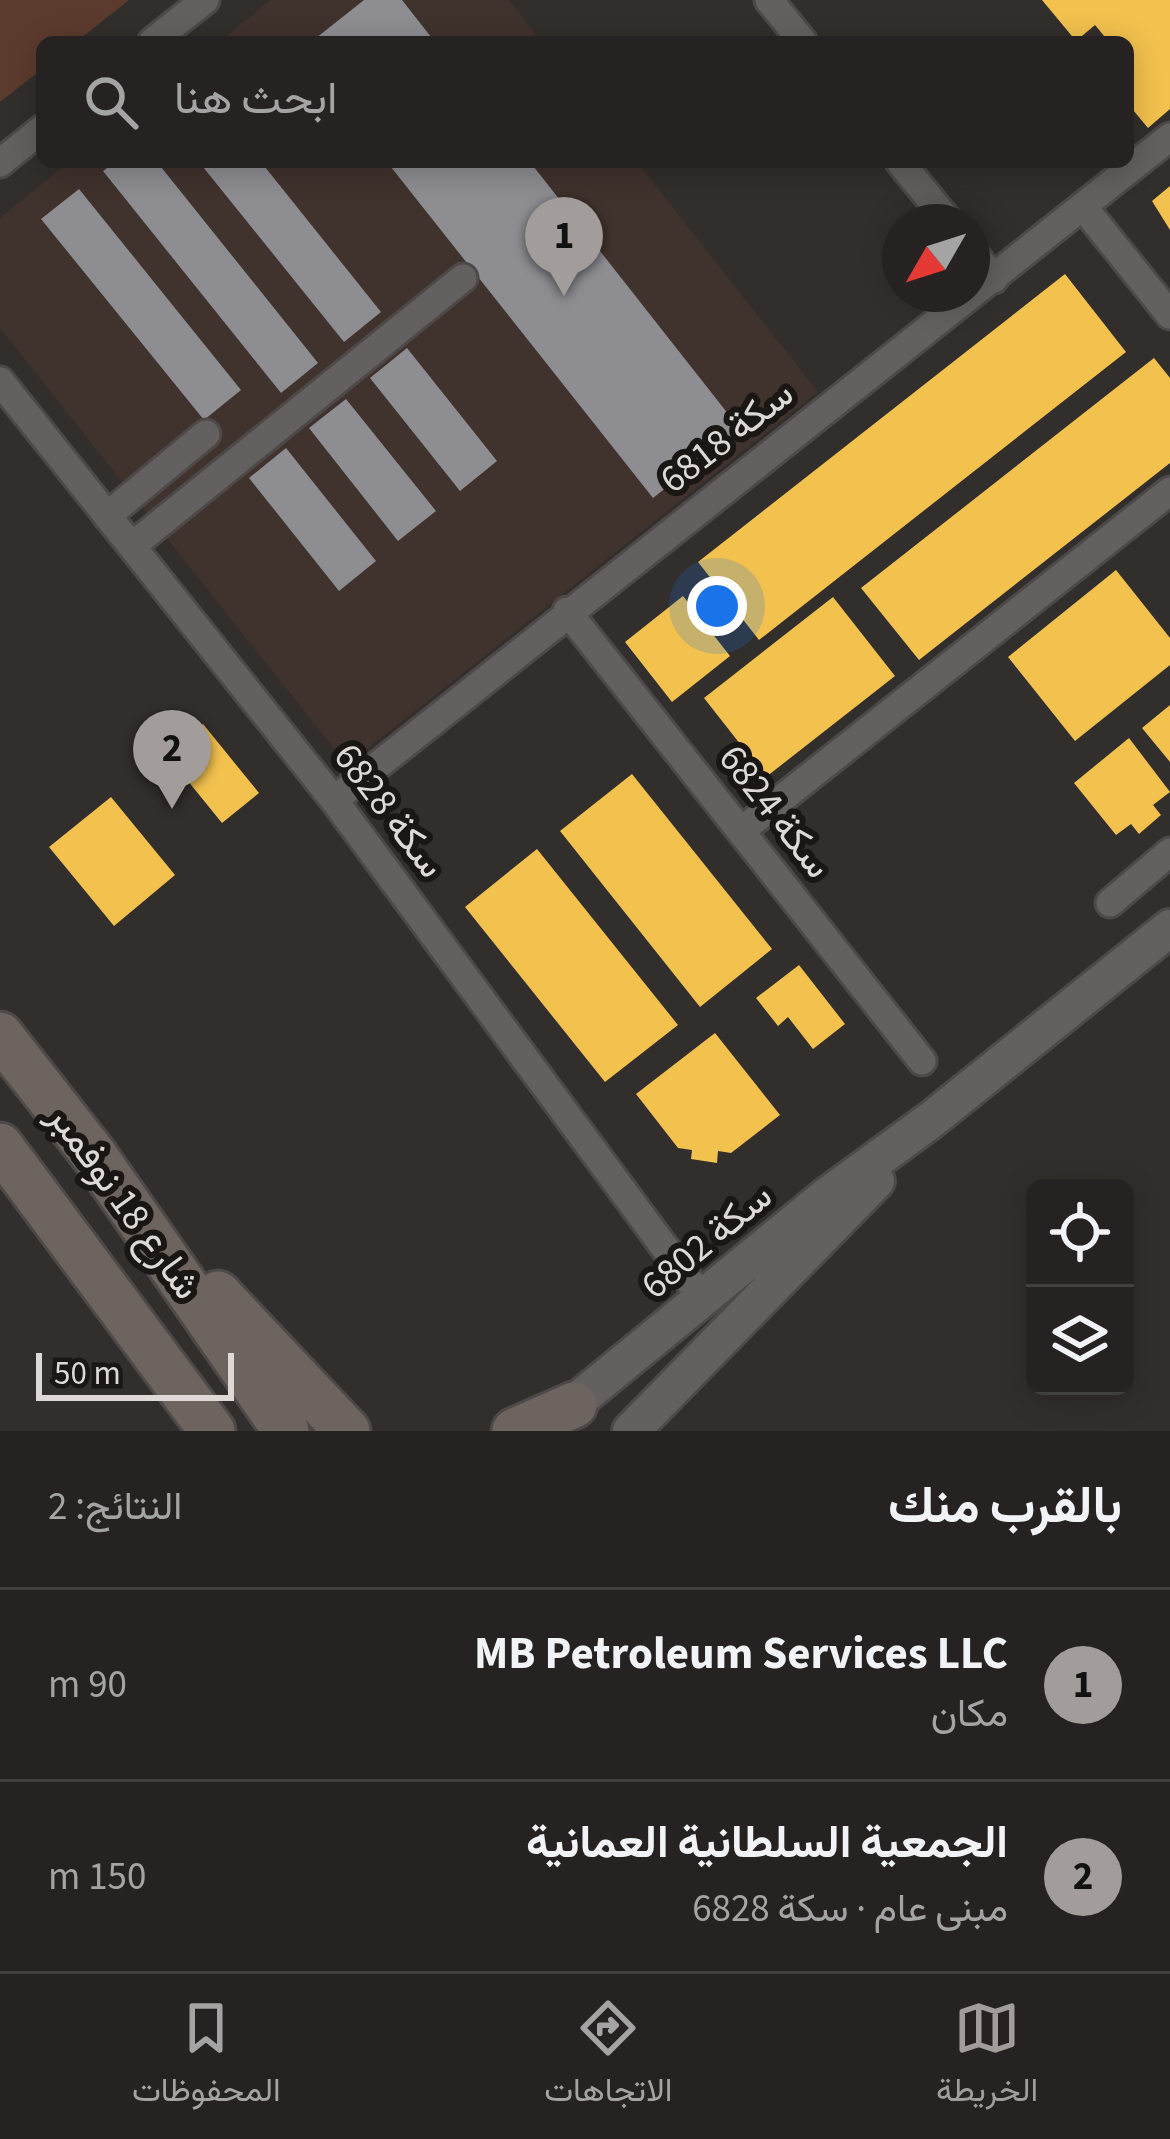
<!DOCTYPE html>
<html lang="ar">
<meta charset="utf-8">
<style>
body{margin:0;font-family:"Source Sans 3",Vazirmatn,sans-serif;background:#322f2e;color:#f1f3f6;direction:rtl}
.controls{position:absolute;right:36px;bottom:36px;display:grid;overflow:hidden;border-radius:18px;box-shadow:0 6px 30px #0003}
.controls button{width:108px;height:108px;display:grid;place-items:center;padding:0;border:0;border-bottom:3px solid #423f3f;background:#262221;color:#f1f3f6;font:60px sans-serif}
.compass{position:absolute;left:882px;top:204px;width:108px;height:108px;border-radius:50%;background:#262221;box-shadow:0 6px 30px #0003;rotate:231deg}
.scale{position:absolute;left:36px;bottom:30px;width:198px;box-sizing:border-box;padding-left:12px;border:6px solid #ded9d6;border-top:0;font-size:33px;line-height:42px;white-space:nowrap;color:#ded9d6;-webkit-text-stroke:9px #1a1614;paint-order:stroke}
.you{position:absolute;left:717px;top:606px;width:42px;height:42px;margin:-30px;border:9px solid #fff;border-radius:50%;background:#1a73e8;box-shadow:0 0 0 18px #1a73e833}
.badge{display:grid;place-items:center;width:78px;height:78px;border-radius:50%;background:#a29d9a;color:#111;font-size:39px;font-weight:700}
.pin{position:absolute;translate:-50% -99px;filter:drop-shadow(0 3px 6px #0008)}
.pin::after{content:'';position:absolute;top:63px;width:42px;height:36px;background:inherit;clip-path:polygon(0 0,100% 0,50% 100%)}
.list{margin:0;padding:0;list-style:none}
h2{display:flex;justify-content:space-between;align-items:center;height:156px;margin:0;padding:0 48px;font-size:51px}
h2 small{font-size:39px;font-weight:400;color:#a4a4a5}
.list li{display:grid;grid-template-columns:78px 1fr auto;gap:36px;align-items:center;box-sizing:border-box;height:192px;padding:0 48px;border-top:3px solid #423f3f}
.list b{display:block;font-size:45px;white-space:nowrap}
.list p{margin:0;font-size:39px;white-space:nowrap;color:#a4a4a5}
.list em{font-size:39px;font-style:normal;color:#a4a4a5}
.icon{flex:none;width:66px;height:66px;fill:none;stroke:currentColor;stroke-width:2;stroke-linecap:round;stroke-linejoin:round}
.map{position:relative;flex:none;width:1170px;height:1431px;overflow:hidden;direction:ltr}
.search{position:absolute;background:#262221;box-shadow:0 6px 30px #0003;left:36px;right:36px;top:36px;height:132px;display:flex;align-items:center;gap:30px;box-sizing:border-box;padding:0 42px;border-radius:18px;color:#a4a4a5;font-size:45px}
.sheet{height:540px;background:#262221}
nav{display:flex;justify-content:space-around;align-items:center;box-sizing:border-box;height:168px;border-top:3px solid #423f3f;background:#262221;font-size:33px;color:#a4a4a5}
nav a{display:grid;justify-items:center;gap:6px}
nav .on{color:#a29d9a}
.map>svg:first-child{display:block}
.built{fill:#40322d}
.green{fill:#5b3b2d}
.homes{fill:#f2c14e}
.industry{fill:#8d8d92}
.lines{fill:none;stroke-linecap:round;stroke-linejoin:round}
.minor-casing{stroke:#4d4948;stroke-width:33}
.tertiary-casing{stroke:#4d4948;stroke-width:42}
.primary-casing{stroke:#4d4948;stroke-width:51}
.minor{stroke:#63605f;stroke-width:27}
.tertiary{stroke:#63605f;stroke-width:36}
.primary{stroke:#6d6460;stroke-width:45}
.labels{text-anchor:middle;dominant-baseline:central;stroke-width:12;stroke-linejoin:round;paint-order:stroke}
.street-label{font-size:39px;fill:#ded9d6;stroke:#1a1614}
</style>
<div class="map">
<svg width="1170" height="1431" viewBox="0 0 1170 1431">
<rect width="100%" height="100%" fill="#322e2c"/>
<!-- built -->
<path class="built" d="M271,0H509L542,42H219Z
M69,162H637L818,392L347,765L0,328V218Z"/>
<!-- green -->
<path class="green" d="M0,0H129L76,42H42V69L0,102Z"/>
<!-- homes -->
<path class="homes" d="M1042,0H1170V109L1148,128L1128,104V42H1109L1095,25L1076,41Z
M1170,186V230L1152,201Z
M1065,274L1126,352L759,640L698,562Z
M1154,358L1170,378V463L919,660L861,588Z
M1116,570L1170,638V665L1075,741L1008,657Z
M683,596L730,656L672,702L625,642Z
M833,597L895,676L766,777L704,698Z
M1170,705V762L1142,728Z
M203,724L259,793L222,823L166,754Z
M1129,738L1170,792L1153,805L1161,815L1139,834L1131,824L1116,835L1074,783Z
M632,774L772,949L700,1007L560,831Z
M111,797L175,875L114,926L49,847Z
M537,849L678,1025L605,1082L465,907Z
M799,965L845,1024L813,1049L788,1017L778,1026L756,998Z
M715,1033L780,1115L731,1153L718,1151L717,1163L691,1159L692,1150L678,1148L636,1094Z"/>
<!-- industry -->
<path class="industry" d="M364,0H402L435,42H311Z
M115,162H157L318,363L281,393L103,171Z
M199,162H261L381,312L344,342Z
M387,162H530L740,429L653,498Z
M79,189L241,390L204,420L41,219Z
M407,348L497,461L460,491L370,378Z
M346,399L436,511L398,541L309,428Z
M286,448L376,561L339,591L249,478Z"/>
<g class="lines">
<!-- minor casing -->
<g class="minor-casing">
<path id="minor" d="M769,0L803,42
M152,42L205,0
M900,162L949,222
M0,163L42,129
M1084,208L1170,315
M972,251L994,279
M0,381L334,800L702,1298
M107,516L206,434
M132,546L463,278
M567,611L922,1061
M334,800L1170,137
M741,831L1170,491
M1110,903L1170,852"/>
</g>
<!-- tertiary casing -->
<g class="tertiary-casing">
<path id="tertiary" d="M554,1420L827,1196L931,1120L1170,928
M631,1431L876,1181"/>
</g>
<!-- primary casing -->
<g class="primary-casing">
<path id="primary" d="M0,1035L94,1155L286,1431
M0,1146L212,1431
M218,1294L347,1431
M515,1431L574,1405"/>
</g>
<!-- minor -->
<use href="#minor" class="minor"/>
<!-- tertiary -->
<use href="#tertiary" class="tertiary"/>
<!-- primary -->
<use href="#primary" class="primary"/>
</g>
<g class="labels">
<!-- street labels -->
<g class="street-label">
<text transform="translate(727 437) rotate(-38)">سكة 6818</text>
<text transform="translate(389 811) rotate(53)">سكة 6828</text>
<text transform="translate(775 812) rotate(52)">سكة 6824</text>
<text transform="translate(124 1202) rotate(54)">شارع 18 نوفمبر</text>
<text transform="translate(707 1241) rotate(-40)">سكة 6802</text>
</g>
</g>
</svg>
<div class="controls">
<button><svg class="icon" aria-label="locate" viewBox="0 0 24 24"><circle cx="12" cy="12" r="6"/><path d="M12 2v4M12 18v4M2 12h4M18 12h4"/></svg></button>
<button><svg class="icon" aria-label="layers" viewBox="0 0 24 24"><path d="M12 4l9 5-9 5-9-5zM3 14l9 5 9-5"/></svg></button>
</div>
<svg class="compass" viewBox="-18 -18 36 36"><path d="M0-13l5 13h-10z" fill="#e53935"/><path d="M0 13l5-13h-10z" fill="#a4a4a5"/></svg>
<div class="scale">50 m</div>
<div class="you"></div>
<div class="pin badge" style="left:564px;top:296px">1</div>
<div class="pin badge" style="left:172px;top:809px">2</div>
<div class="search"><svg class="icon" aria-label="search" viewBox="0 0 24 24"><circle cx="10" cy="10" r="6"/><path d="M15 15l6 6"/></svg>ابحث هنا</div>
</div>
<section class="sheet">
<h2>بالقرب منك<small>النتائج: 2</small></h2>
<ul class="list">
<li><span class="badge">1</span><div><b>MB Petroleum Services LLC</b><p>مكان</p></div><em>90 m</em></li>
<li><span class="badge">2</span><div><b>الجمعية السلطانية العمانية</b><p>مبنى عام · سكة 6828</p></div><em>150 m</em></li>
</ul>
</section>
<nav>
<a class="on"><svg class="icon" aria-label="map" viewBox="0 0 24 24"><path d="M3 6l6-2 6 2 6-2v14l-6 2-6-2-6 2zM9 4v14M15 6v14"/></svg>الخريطة</a>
<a><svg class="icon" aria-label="directions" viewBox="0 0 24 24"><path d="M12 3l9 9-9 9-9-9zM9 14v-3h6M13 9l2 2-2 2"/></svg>الاتجاهات</a>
<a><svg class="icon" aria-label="saved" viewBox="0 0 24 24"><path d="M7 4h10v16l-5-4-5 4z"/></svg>المحفوظات</a>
</nav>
